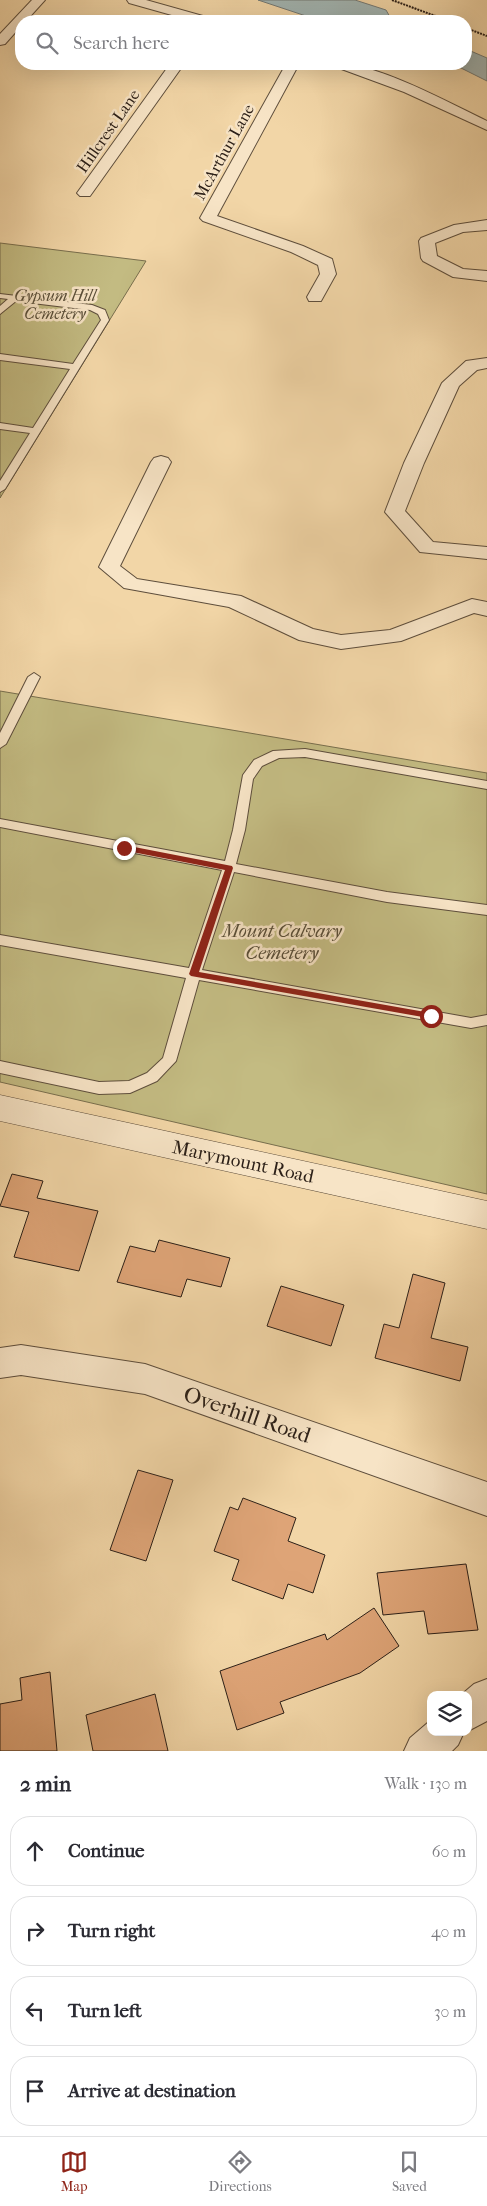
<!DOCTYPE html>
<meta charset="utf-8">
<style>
body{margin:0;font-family:"IM FELL French Canon",serif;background:#f2f2f3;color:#2b2b33}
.controls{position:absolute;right:15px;bottom:15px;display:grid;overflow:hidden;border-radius:10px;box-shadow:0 5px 20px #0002}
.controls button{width:45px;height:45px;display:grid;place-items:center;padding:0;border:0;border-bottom:1px solid #e1e1e2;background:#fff;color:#2b2b33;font:25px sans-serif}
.stop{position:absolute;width:15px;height:15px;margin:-11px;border:4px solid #8f2418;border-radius:50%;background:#fff}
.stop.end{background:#8f2418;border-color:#fff;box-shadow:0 1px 5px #0008}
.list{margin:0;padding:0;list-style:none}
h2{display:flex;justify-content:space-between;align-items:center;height:65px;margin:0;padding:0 20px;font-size:21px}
h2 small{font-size:16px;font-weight:400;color:#7c7c81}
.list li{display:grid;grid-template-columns:32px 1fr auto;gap:15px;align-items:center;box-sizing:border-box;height:70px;margin:0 10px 10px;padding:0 10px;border:1px solid #e1e1e2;border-radius:20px}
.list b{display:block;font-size:19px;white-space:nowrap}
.list em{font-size:16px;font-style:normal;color:#7c7c81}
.icon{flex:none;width:28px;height:28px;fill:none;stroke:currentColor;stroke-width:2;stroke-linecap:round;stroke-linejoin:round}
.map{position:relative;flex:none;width:487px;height:1751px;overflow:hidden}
.search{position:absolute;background:#fff;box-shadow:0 5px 20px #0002;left:15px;right:15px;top:15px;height:55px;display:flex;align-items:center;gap:12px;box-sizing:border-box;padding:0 18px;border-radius:20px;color:#7c7c81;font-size:19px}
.sheet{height:385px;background:#fff}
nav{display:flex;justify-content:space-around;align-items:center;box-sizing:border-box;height:70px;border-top:1px solid #e1e1e2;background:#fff;font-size:14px;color:#7c7c81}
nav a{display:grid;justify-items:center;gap:2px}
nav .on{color:#8f2418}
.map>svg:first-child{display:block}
.green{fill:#c3bb82;stroke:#786e4d}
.water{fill:#a2b6b4;stroke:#737a76}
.building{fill:#dea477;stroke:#2c2018}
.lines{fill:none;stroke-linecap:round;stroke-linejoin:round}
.service-casing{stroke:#5e4e3c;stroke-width:2}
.minor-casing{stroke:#5e4e3c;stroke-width:2}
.tertiary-casing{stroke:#5e4e3c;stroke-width:1}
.path{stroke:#2c2018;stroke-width:2;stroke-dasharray:2 1;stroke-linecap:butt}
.service{fill:#f7e4c6;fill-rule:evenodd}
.minor{fill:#f7e4c6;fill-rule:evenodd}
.tertiary{fill:#f7e4c6;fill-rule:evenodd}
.route{fill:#8f2418}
.labels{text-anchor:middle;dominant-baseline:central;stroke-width:5;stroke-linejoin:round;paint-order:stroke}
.far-street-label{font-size:16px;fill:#2c2018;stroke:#f7e4c6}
.far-park-label{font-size:16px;font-style:italic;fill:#594e38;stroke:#f7e4c6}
.park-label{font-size:19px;font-style:italic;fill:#594e38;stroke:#f7e4c6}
.street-label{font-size:19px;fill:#2c2018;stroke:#f7e4c6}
.near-street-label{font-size:22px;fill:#2c2018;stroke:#f7e4c6}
</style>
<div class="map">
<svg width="487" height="1751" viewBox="0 0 487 1751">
<rect width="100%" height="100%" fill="#f2d6a7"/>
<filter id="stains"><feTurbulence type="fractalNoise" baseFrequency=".004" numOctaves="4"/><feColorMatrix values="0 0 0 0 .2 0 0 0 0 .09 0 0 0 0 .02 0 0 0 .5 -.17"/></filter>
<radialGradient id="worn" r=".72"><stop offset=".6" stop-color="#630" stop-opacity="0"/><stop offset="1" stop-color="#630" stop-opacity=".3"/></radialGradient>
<!-- green -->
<path class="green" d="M0,243L146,261L0,498Z
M0,691L487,773V1194L0,1082Z"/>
<!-- water -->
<path class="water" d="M258,0H355L386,10L390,17L400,21H330L309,17Z
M466,49L487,58V81L453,64H466Z"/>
<!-- building -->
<path class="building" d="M12,1174L43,1181L37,1198L98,1211L79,1271L14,1257L29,1212L0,1206Z
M159,1240L230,1258L221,1287L187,1279L181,1297L117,1282L130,1246L155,1252Z
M413,1274L445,1283L431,1338L468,1347L460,1381L375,1358L384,1324L399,1328Z
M281,1286L344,1305L331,1346L267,1326Z
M138,1470L173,1480L146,1561L110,1550Z
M243,1498L296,1518L288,1541L325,1555L313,1593L288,1584L283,1599L232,1580L239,1560L214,1551L230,1507L238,1510Z
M466,1564L478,1630L428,1634L424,1611L383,1615L377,1573Z
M374,1608L399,1646L360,1673L280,1702L284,1713L237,1730L220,1671L325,1634L327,1640Z
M50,1672L57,1751H0V1704L22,1700L20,1678Z
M155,1694L168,1751H93L86,1715Z"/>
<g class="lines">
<!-- service casing -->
<g class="service-casing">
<path id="service" d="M0,294L92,305L105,310L109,320L5,489L0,492V481L30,433L0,429V423L33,428L70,369L0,360V354L73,364L101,320L98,314L90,310L16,301L0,314V306L8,299L0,298Z
M34,673L40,677L6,744L0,748V733L28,677Z
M305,749L487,781V789L305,757L279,758L262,766L253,779L245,830L236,864L387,892L487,905V915L387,902L234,872L202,970L471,1018L487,1015V1025L471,1028L199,980L176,1061L157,1081L130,1093L99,1094L0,1073V1061L99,1082L129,1081L147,1073L163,1058L186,978L0,945V935L189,968L222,870L0,827V819L225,861L233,830L243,775L254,760L273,751Z"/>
</g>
<!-- minor casing -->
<g class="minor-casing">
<path id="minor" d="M32,0H45L26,21H21V26L5,44L0,45V34Z
M127,0H146L210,18L212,21H193L129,3Z
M170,64H184L90,196H80L77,193Z
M286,64H299L217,216L303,246L332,259L336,274L321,301H309L307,297L320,274L318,265L291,252L203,221L200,218Z
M334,64C374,61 449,103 487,121V130L404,92L336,67Z
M487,220V230L463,232L435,243L437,256L463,269L487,271V281L453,277L423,261L421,258L419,241L421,238L454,225Z
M487,358V368L477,370L459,386L424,463L405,511L433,542L487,547V559L420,552L385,512L404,463L442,383L466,361Z
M161,456L168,458L171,462L120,566L137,579L241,596L313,629L341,635L390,630L472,599L487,602V616L474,613L401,641L341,649L299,640L229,607L124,588L99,567L151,462L154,458Z
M21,1345L145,1364L487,1482V1516L145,1394L21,1375L0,1378V1348Z
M487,1679V1721L468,1731V1695H461L474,1684Z
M431,1720V1732H464L458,1745L452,1751H404L410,1738Z"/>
</g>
<!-- tertiary casing -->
<g class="tertiary-casing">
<path id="tertiary" d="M0,1095L487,1201V1229L0,1121Z"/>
</g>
<!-- path -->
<path class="path" d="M392,0L449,21
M466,28L487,36"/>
<!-- service -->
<use href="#service" class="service"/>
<!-- minor -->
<use href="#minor" class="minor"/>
<!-- tertiary -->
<use href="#tertiary" class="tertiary"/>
</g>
<!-- route -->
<path class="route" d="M124,845L232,866L233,868L199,972L431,1013L435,1016L434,1019L191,976L189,974L225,870L122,850V846Z"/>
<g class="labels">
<!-- far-street labels -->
<g class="far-street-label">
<text transform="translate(108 131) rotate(-55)">Hillcrest Lane</text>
<text transform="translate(224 152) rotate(-61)">McArthur Lane</text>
</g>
<!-- far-park labels -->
<g class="far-park-label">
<text x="55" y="295">Gypsum Hill<tspan x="55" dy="18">Cemetery</tspan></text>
</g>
<!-- park labels -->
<g class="park-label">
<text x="282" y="931">Mount Calvary<tspan x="282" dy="22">Cemetery</tspan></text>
</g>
<!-- street labels -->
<g class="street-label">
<text transform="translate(243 1162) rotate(12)">Marymount Road</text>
</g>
<!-- near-street labels -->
<g class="near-street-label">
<text transform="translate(247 1415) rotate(19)">Overhill Road</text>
</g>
</g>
<rect width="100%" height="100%" filter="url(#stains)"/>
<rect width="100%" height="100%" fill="url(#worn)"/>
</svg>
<div class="controls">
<button><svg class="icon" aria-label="layers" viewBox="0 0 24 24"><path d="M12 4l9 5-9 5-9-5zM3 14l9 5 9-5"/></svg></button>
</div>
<div class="stop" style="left:431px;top:1016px"></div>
<div class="stop end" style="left:124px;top:848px"></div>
<div class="search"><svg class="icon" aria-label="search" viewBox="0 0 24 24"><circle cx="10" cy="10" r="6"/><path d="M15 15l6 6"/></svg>Search here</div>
</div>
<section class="sheet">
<h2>2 min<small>Walk · 130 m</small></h2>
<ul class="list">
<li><svg class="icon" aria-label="ahead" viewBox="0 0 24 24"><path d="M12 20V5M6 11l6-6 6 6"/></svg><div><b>Continue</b></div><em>60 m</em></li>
<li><svg class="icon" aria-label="right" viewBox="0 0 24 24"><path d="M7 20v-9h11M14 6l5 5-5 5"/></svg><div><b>Turn right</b></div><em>40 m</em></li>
<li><svg class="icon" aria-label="left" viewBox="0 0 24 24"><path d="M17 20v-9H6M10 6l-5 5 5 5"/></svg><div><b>Turn left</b></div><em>30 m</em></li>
<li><svg class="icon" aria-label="arrive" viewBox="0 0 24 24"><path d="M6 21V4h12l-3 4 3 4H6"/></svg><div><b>Arrive at destination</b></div></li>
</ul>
</section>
<nav>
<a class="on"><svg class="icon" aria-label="map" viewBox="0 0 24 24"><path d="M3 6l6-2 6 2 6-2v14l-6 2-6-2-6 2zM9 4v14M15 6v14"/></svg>Map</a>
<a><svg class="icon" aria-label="directions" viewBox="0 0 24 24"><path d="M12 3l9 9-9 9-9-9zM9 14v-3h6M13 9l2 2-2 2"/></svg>Directions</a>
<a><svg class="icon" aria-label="saved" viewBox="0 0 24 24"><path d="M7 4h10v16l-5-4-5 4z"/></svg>Saved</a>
</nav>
